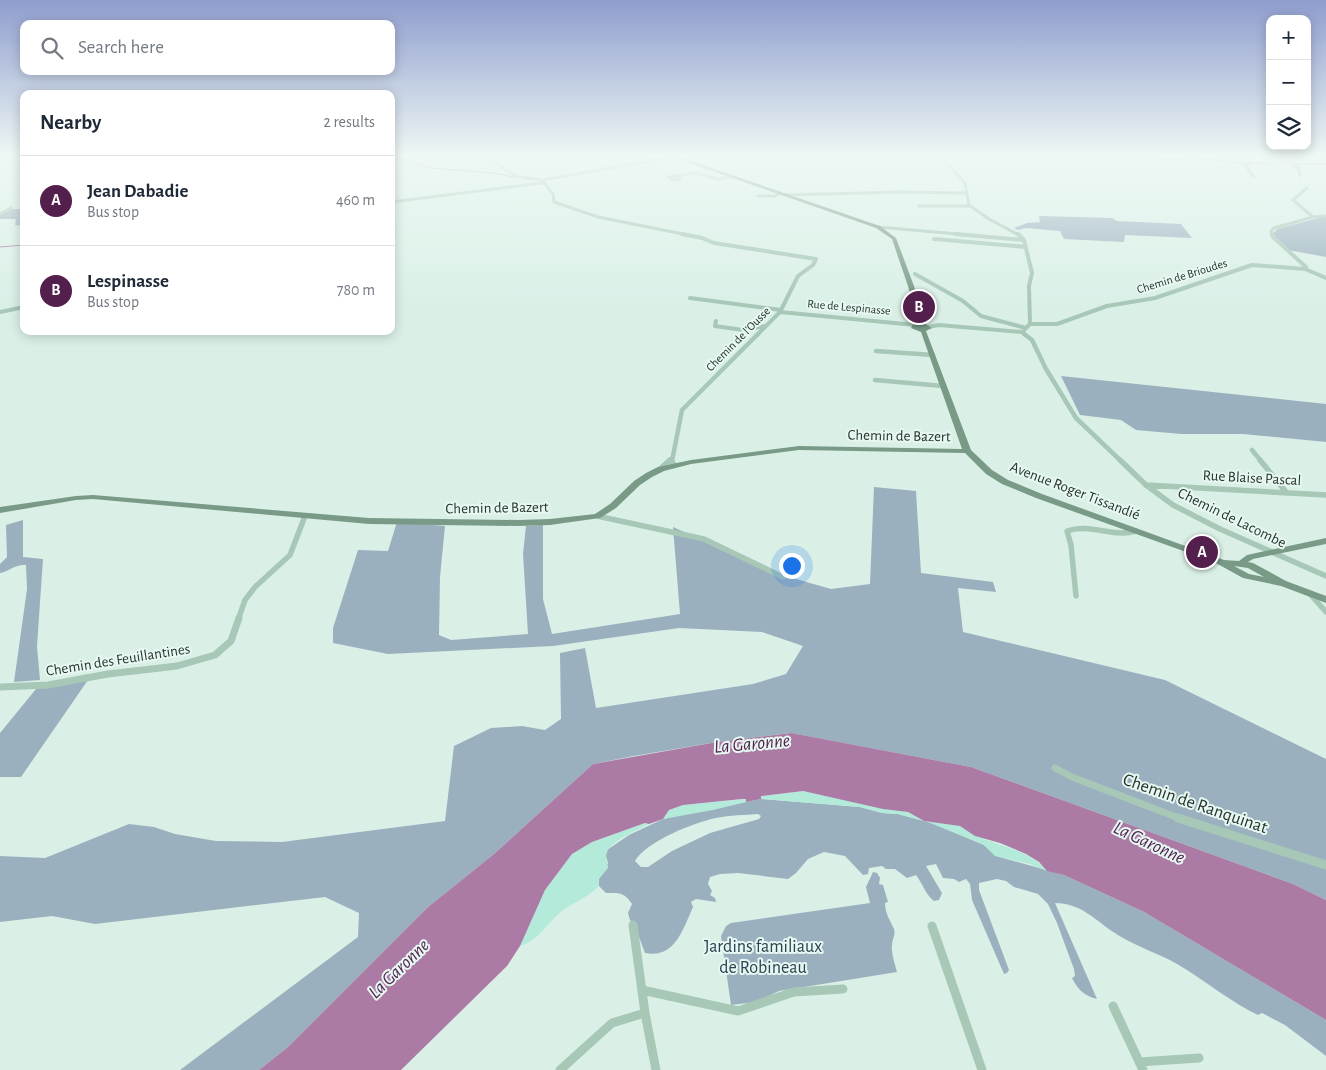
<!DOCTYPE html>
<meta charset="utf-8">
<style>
body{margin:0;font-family:"Alegreya Sans",sans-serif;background:#f2f2f3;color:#1f2937}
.controls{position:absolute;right:15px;top:15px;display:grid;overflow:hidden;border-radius:10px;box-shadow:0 2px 12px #0003}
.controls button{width:45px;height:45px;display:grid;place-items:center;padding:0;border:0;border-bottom:1px solid #e0e1e3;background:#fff;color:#1f2937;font:25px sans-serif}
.you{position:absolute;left:791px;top:565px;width:18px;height:18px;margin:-12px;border:4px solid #fff;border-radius:50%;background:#1a73e8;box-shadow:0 0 0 8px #1a73e833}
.badge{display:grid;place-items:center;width:32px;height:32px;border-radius:50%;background:#531f4d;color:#fff;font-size:16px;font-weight:700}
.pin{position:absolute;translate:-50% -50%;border:2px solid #fff;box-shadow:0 1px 5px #0006}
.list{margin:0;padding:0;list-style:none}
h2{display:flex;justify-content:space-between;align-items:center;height:65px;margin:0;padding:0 20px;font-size:21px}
h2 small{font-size:16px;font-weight:400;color:#747a83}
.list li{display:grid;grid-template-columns:32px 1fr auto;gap:15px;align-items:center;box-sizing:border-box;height:90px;padding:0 20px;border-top:1px solid #e0e1e3}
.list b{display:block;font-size:19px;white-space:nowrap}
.list p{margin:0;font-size:16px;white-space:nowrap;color:#747a83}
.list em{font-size:16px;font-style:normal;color:#747a83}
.icon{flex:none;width:28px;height:28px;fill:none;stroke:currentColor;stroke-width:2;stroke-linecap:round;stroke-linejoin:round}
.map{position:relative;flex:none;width:1326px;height:1070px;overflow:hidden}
.search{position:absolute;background:#fff;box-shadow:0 2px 12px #0003;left:20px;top:20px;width:375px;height:55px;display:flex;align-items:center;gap:12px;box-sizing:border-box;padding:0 18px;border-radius:10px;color:#747a83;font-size:19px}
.panel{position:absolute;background:#fff;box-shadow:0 2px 12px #0003;left:20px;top:90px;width:375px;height:245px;border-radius:10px}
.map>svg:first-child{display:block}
.green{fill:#9bb0be;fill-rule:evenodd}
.sand{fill:#b3eada}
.water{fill:#ab7ba6}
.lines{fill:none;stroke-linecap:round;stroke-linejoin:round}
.stream{stroke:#ab7ba6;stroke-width:1}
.street-far5{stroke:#a7c7b7;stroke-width:3}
.street-far4{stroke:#a7c7b7;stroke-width:4}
.street-far3{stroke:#a7c7b7;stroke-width:4.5}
.street-far2{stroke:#a7c7b7;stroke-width:5.5}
.street-far1{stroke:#a7c7b7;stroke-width:7}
.street{stroke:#a7c7b7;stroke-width:9}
.secondary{fill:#799a87;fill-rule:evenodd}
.labels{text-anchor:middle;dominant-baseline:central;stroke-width:4;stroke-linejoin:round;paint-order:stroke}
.far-street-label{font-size:12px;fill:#27342c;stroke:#e6f8f1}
.street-label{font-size:15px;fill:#27342c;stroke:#e6f8f1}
.near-street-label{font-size:18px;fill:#27342c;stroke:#e6f8f1}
.near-park-label{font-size:18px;fill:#2d4151;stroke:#e6f8f1}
.near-water-label{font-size:19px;font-style:italic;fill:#531f4d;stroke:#e6f8f1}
</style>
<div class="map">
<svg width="1326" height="1070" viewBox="0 0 1326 1070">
<rect width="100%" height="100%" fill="#daf0e7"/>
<!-- green -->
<path class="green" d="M1140,155L1190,156L1241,163H1326V165H1301V179L1295,167L1290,163L1248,164L1255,177L1253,178L1242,164L1188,158L1190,160L1160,161Z
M12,209H24V226L15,225L16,219H0V215Z
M1040,216L1112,218L1117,221L1181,224L1192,238L1125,235L1124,242L1064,239L1060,231L1026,228L1018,230L1014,228L1027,223L1040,222L1039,217Z
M1326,216V257L1288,250L1273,234L1277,229Z
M1061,376L1326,404V442L1243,434H1181L1136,430L1121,420L1080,415Z
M874,487L916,491L921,573L993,582L996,592L958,588L963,632L1165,680L1326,759V900L1293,884L971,767L790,733L717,742L634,756L593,764L494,854L428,907L288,1047L259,1070H180L358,937L359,913L325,897L95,924L52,916L0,922V856L45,858L129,824L154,827L175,834L216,841L282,842L445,821L454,746L491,728L522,726L545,730L561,719L560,653L585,648L596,708L753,684L786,674L803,646L762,632L679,628L553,646L388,654L333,643V628L358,550L388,551L397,522L445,526L440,577L439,635L451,640L528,634L523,554L526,526L543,525V599L552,634L680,614L673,527L782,575L831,589L870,584Z
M23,520V557L43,559L37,646L40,680L14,682L27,589L26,565C15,564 10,571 0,573V564L7,557L6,525Z
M88,680L21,777H0V733L36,689Z
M761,799L860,807L882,813L898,814L935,824L984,845L996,856L1064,875L1144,912L1326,1020V1056L1285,1025L1262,1013L1258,1015C1230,1002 1205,980 1177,964C1158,953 1137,947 1118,935C1095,921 1084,904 1055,903L1097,999C1085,996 1078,990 1072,978L1075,976L1074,969L1057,923L1048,904L1038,894L1014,887L1006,881L997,879L979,883V890L1009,970L1007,973L1004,974L972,900L970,884L966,879L959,882L954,879L943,878L936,864L926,866L942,893L939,900L934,901C925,894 923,884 916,875L907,878L895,869H886L882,866L869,868L868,874L863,875L845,856L824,852L808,859L796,873L788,879L738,873L720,874L710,877L708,884L712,891L710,895L715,898L716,902L696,899L691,902L693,907C683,929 675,959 645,953L636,929L630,920L628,913L632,904C624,892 620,893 606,893L599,886V879L608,863L606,856L607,850L629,835L663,819ZM758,814L761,816L759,819L710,833L672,851L648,867H641L635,861C647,841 693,823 716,818C730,815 744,815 758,814Z
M873,872L877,873L880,878L879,884L883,885L888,902L885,903C885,913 890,920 894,929C896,935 892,939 892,945C891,953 895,964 897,972L779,991L756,1002L731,1005L721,936L726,926L731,923L870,903L866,887Z"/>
<!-- sand -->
<path class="sand" d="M803,791L908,812L924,821L898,814L882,813L860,807L761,799V796Z
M746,799V802L713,810L663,819L669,810L683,805Z
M933,821C942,823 955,823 964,827C968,830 972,834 977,836C1001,847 1028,849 1047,871L1030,864L995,856L984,845L928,822Z
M645,823L649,824C637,831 613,839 607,852C604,857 608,862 608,868L599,879V886C589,896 578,901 566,908C549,919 541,940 520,946L545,890L572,854L592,842Z"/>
<!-- water -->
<path class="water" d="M791,733L971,767L1293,884L1326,900V1020L1144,912L1064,875L1047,871L1039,862L1026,854L1000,843L975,836L960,826L924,821L908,812L883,809L803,791L761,796V799L746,802V799H742L683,805L669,810L663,819L649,824L645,823L592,842L572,854L545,890L520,946L507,966L401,1070H259L288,1047L428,907L494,854L593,764L717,742Z"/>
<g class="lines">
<!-- stream -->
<path class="stream" d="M1143,155L1189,157L1241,163L1326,164
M391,156L431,168L493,173L531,180
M0,247L24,245"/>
<!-- street-far5 -->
<path class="street-far5" d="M486,155L515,176L542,180L685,155
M710,155L717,159
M946,155V162L965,183L969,205L989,219L1019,235
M675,176L680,179L673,180L668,177L695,173L718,179L731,177
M542,180L553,194L554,202L598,217L688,235
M1307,188L1293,200L1313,217
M785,195L899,192L966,193
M758,196H775L780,193
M391,202L542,183
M919,206H971
M0,214L11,208
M878,227L970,235
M1272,235L1271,231L1274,228L1313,217L1326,216"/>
<!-- street-far4 -->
<path class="street-far4" d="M682,234L702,238L714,243L816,259L813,265L798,276L780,312L757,335
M955,234L1024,240
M1018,234L1024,240L1032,273L1029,286L1030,324
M934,239L1026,247
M1305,269L1326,278
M915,274L963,301L981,316L1026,328
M690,298L781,310
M0,312L24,307
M780,312L915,325
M716,321L715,326L743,330L765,326
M928,327L939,325L1022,332L1030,324H1057L1107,306L1155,298L1252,265L1305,269L1306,267L1273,237L1272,234
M1022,332L1026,335"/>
<!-- street-far3 -->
<path class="street-far3" d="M1024,334L1032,340L1046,369L1076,418L1121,461
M876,351L933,355
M875,380L943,386
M1252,450L1261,461
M669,461L671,459
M672,461L682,410L758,334"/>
<!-- street-far2 -->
<path class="street-far2" d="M671,460L674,465
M1120,460L1146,485L1173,505L1220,529L1326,576
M1260,460L1286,492
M659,470L670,460
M1146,485L1326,495
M597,516L704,539L783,577
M1311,595L1326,612
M1076,596L1071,545L1067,531C1090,523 1113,538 1136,531
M238,620L245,600L255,587L290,555L305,516"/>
<!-- street-far1 -->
<path class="street-far1" d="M0,687L48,685L108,674L177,666L215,655L231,641L239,618
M1055,768L1072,777L1181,819"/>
<!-- street -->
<path class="street" d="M1178,818L1326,865
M633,925L645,1013L656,1070
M932,926L982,1070
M642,990L738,1011L794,992L843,989
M1113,1006L1143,1070
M1139,1062L1199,1058
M560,1070L612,1023L645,1013"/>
<!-- secondary -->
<path class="secondary" d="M674,155H679L691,161L880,226L896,238L914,286L924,323L932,328L926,331L971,450L992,470L1008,480L1042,494L1224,560L1239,561L1247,555L1326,538V544L1253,559L1248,562L1253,563L1286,581L1326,596V603L1281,586L1243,578L1214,562L1036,498L1002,484L986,474L965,453L799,450L691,464L664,471L652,477L640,485L616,508L600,518L550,525L518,526L369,524L93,499L76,500L0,513V507L76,496L93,495L369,518L518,520L550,519L595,514L610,504L634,481L646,473L658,467L691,460L799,446L962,449L921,332L911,328L913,324L918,323L908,286L892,239L876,228L689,163ZM1234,566L1248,568L1264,577L1249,574Z"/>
</g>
<!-- sky -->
<linearGradient id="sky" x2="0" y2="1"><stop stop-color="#8f9dce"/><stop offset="0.51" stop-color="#eef8f4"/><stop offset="1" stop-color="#eef8f4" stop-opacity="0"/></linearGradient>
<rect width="1326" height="305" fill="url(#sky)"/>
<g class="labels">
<!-- far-street labels -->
<g class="far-street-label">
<text transform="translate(1182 276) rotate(-17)">Chemin de Brioudes</text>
<text transform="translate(849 307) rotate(5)">Rue de Lespinasse</text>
<text transform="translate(738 339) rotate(-45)">Chemin de l'Ousse</text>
</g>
<!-- street labels -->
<g class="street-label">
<text transform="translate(899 436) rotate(1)">Chemin de Bazert</text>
<text transform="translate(1252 478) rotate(3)">Rue Blaise Pascal</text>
<text transform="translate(1075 491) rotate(21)">Avenue Roger Tissandié</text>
<text transform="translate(497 508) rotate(-1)">Chemin de Bazert</text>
<text transform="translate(1232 518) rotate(26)">Chemin de Lacombe</text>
<text transform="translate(118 660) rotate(-9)">Chemin des Feuillantines</text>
</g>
<!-- near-street labels -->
<g class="near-street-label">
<text transform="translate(1195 804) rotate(19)">Chemin de Ranquinat</text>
</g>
<!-- near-park labels -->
<g class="near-park-label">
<text x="763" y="947">Jardins familiaux<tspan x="763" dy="21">de Robineau</tspan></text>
</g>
<!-- near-water labels -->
<g class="near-water-label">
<text transform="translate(752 744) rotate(-5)">La Garonne</text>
<text transform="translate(1149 843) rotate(25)">La Garonne</text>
<text transform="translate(399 969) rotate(-44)">La Garonne</text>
</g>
</g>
</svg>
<div class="controls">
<button>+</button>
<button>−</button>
<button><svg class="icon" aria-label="layers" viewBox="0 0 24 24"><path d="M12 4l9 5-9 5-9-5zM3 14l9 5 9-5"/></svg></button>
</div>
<div class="you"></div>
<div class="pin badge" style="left:1202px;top:552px">A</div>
<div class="pin badge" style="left:919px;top:307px">B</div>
<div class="search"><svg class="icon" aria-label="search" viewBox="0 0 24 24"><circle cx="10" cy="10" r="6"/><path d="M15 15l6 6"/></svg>Search here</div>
<section class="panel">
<h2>Nearby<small>2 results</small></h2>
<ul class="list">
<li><span class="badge">A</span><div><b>Jean Dabadie</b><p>Bus stop</p></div><em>460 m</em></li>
<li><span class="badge">B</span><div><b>Lespinasse</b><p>Bus stop</p></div><em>780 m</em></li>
</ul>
</section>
</div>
